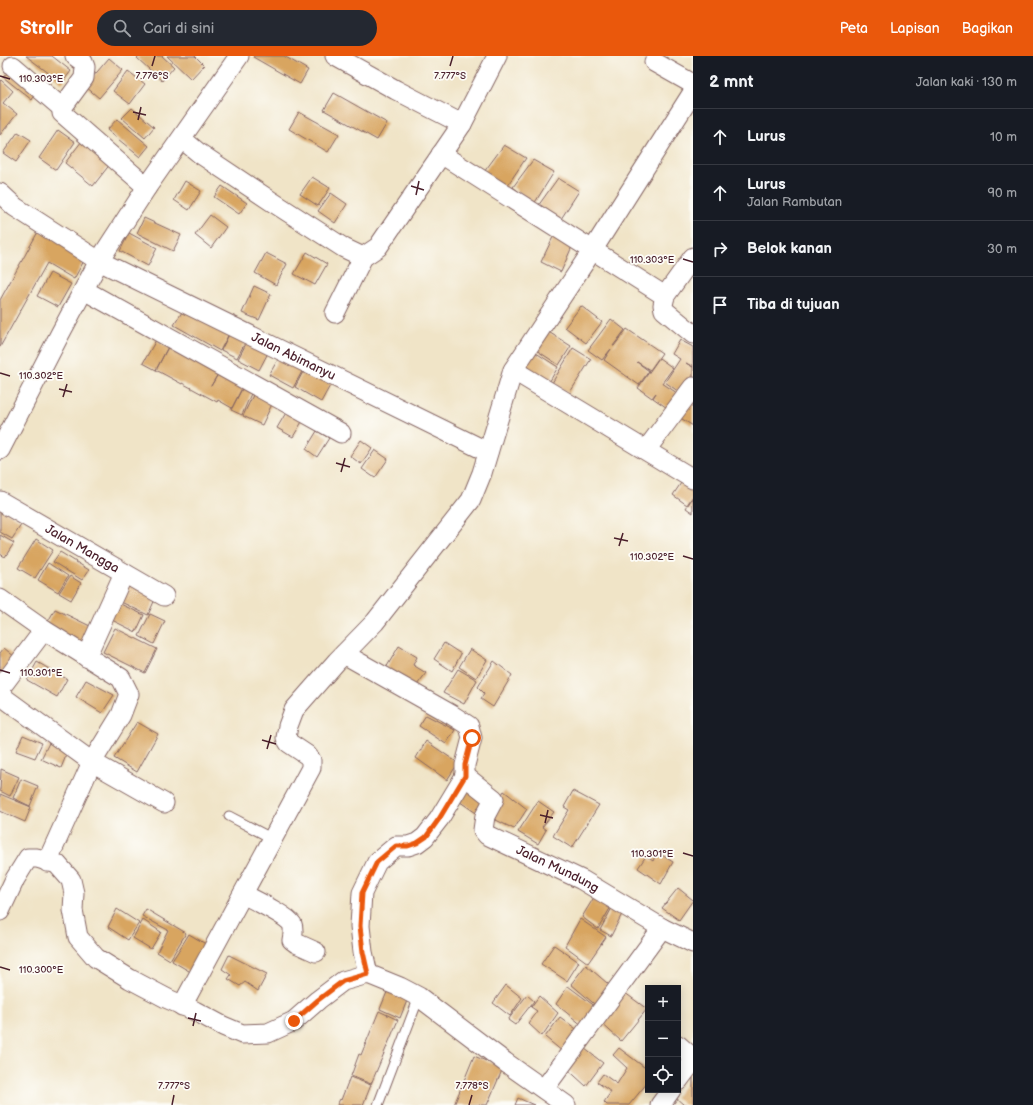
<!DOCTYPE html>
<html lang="id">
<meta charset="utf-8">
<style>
body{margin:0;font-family:"Balsamiq Sans",sans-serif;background:#242831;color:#f1f3f6}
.controls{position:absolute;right:12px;bottom:12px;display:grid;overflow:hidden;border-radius:0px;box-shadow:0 2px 10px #0003}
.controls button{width:36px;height:36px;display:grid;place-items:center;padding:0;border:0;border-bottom:1px solid #363941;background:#171b24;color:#f1f3f6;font:20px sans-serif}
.stop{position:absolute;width:12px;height:12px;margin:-9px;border:3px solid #ea580c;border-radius:50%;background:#fff}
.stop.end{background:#ea580c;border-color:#fff;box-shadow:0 1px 4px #0008}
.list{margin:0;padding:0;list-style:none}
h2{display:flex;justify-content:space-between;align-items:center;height:52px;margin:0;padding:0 16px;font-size:17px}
h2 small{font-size:13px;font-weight:400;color:#9ea1a6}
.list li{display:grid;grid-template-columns:26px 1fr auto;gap:12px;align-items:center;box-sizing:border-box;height:56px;padding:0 16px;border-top:1px solid #363941}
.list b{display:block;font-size:15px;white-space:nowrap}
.list p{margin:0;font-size:13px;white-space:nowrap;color:#9ea1a6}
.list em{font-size:13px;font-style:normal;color:#9ea1a6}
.icon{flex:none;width:22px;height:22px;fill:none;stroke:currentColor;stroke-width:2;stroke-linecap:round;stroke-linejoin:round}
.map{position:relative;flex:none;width:693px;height:1049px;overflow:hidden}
header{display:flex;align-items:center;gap:24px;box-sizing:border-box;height:56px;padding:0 20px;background:#ea580c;color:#fff}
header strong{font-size:19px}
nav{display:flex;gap:22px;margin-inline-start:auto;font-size:14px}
.search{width:280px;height:36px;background:#242831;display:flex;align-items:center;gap:10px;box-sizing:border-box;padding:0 14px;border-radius:22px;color:#9ea1a6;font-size:15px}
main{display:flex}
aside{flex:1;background:#171b24}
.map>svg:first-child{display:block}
.building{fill:#d8a560}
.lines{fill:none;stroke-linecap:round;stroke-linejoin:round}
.lane-casing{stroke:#846462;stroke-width:11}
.street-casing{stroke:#846462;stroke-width:21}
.lane{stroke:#fff;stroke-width:9}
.street{stroke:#fff;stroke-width:19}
.route{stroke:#ea580c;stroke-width:5}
.ticks{fill:none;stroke:#4a1f2b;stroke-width:1.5}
.labels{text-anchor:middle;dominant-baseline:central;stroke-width:3.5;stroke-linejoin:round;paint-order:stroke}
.street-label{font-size:13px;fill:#4a1f2b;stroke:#fdfcf7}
.ticks-label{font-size:10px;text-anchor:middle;fill:#4a1f2b;stroke:#fdfcf7;stroke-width:3.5;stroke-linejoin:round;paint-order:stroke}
</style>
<header>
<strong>Strollr</strong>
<div class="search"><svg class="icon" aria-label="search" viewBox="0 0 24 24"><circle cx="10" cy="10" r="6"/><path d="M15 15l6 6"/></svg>Cari di sini</div>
<nav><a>Peta</a><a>Lapisan</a><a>Bagikan</a></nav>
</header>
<main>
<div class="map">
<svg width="693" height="1049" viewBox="0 0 693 1049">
<rect width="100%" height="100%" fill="#fdfcf7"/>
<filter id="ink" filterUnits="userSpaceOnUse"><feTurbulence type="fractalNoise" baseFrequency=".025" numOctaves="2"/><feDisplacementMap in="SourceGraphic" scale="8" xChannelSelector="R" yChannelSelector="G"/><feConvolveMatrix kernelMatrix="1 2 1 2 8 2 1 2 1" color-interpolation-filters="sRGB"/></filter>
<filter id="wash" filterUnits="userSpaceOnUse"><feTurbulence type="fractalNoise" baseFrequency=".012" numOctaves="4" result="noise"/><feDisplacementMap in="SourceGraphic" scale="16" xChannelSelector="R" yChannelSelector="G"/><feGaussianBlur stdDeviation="0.9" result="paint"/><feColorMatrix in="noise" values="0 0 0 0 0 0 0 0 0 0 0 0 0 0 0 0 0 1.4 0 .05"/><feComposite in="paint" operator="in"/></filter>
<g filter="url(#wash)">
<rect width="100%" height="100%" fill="#f0e4c7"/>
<g id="blocks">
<!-- building -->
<path class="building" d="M26,0H52L71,15L62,27Z
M139,0H162L174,11L162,25L137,2Z
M167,0H195L204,9L191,23Z
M254,0H284L308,14L300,28L253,1Z
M109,2L123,14L99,42L85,30Z
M11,14L36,36L32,44L3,21Z
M128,15L145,28L130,48L113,35Z
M1,24L13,35L3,47L17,58L0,79V25Z
M334,37L387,67L377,84L324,54Z
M132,52L154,71L145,82L122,62Z
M299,56L339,78L328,96L289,73Z
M117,63L149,90L140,101L107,74Z
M58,74L75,86L56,114L39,102Z
M18,76L31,84L16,106L3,97Z
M85,81L114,103L93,130L65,107Z
M504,89L526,102L505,133L484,116Z
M533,104L554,116L534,148L513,131Z
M312,121L330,132L318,150L300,138Z
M558,122L579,135L559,166L538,150Z
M185,125L201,135L189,154L174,144Z
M222,130L247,147L239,158L214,141Z
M331,137L347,148L335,167L318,155Z
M210,159L226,171L211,192L195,179Z
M144,162L181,179L173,195L137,177Z
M39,174L86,201L74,223L47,207L0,291V244Z
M129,177L157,192L148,210L120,195Z
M554,179L573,188L561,216L541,206Z
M307,196L327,208L315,229L294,218Z
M266,197L287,208L276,229L255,217Z
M50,217L71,228L58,251L37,240Z
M254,230L271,238L259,264L242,257Z
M581,250L602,266L586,287L565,271Z
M184,253L232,272L220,295L174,269Z
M611,263L625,274L613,290H614L627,273L662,297L650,314L637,306L649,315L639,329L604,304L611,293L602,304L588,294Z
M232,273L248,281L237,302L221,294Z
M547,275L571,290L559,309L536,294Z
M249,282L270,293L259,314L238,303Z
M156,284L168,291L156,314L143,307Z
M680,284L693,291V311L686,307L693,311V321L682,338L665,326L680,303L672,298Z
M168,291L218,318L211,330L218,318L242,332L232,352L218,344L217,346L182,327V328L156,314Z
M573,292L591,303L569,338L552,327Z
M533,295L558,311L547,330L521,314Z
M281,298L304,312L293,332L269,319Z
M659,302L673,312L662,327L680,339L670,354L653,342L656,337L652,342L638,332Z
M305,312L332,326L321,346L295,331Z
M243,331L252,335L242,359L231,354Z
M254,337L273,346L262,369L243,360Z
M693,343V370L676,359Z
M287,355L303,364L293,381L277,372Z
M317,375L329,382L317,401L306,393Z
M361,384L372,392L361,408L350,400Z
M375,394L388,403L375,422L362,413Z
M685,421L693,427V440L687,449L673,439Z
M693,441V457L686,452Z
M0,452L23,466L12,483L0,476Z
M0,479L14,487L5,501L0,498Z
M36,483L53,494L35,522L18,512Z
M60,496L89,514L82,524L53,506Z
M48,507L68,520L58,536L38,524Z
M70,520L81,527L71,544L59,537Z
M126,526L156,541L148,559L117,544Z
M116,546L144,559L136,576L108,562Z
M55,553L90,570L81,589L45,571Z
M150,558L165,565L154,588L139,580Z
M115,572L157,593L145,617L103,596Z
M444,587L461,598L452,615L434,603Z
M399,590L417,601L413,609L426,617L414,633L386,612Z
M4,592L15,601L0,619V597Z
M470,593L487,604L476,622L459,611Z
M494,605L512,619L493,651L481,643L484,637L478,631Z
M37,606L67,623L57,641L27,624Z
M458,613L477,624L464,648L443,637Z
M86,624L114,639L102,657L76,641Z
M426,659L455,674L446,688L419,670Z
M137,666L158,678L137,716L114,702Z
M23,679L42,687L35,702L16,695Z
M426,685L458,707L447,724L416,702Z
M49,687L68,695L61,712L41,703Z
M1,713L19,721L10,740L0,735Z
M21,723L38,730L30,750L13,742Z
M462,726L490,744L479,759L453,741Z
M504,735L527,753L514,773L488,760Z
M573,735L599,749L572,792L553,780L569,754L564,751Z
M0,738L31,751L25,766L0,755Z
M538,745L554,756L542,771L546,774L538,788L518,776Z
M657,796L673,806L661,828L638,812L646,800L653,805Z
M678,832L693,844L679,864L662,852Z
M596,838L612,849L598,873L582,861Z
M613,850L623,856L611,880L600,874Z
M117,853L139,867L128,884L108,871Z
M146,853L186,877L170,904L157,896L168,874L142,860Z
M580,863L606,881L588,907L565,890Z
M143,864L161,876L151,893L133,882Z
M189,878L209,890L194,918L172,905Z
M554,889L579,906L567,925L541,908Z
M229,899L267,918L258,935L245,926L240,930L228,923L231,919L222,913Z
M586,909L614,933L599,952L571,928Z
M390,929L410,937L400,962L380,953Z
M506,929L522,942L510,960L493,947Z
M568,930L596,951L583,970L556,948Z
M621,934L647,953L621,985L598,964Z
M527,939L534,945L515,969L508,964Z
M539,940L558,957L542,980L528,967L537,955L531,951Z
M379,955L398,964L371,1028L351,1020L359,998L361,999Z
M560,961L579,975L563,996L545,981Z
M580,989L603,1007L586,1030L564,1010Z
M619,992L648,1014V1026L629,1049H607L604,1046L611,1036L597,1026L603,1018L617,1028L627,1012L613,999Z
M474,1000L503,1012L487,1049H454Z
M350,1021L371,1029L363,1049H337L340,1043L341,1044Z
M691,1021L693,1022V1049H684L675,1041Z
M518,1042L534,1049H515Z"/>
</g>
</g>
<g filter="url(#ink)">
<use href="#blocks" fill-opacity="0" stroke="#846462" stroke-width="1"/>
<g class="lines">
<!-- lane casing -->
<g class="lane-casing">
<path id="lane" d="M229,760L273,783
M378,1049L419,941"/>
</g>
<!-- street casing -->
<g class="street-casing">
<g id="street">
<path d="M75,0L83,6L85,11L84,22L62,52V57L147,131"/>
<path d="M335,0L396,34L462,68"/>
<path d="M654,6L693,28"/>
<path d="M13,10L62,52"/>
<path d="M693,36L592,195L513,314L693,423"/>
<path d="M182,83L199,97L271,145L344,192L363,201"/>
<path d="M441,98L665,240"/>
<path id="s1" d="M0,137L15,151L99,205L488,396"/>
<path d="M693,201L665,240L663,249L664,254L693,278"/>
<path d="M84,234L341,377"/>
<path d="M335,257L363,201L378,191L462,68L497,0"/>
<path d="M0,394L60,278L99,205L147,131L239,0"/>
<path d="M646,394L693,331"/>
<path id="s2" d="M0,445L164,540"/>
<path d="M0,543L44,574L121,622L129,638L121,659L92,706L164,747"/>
<path d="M344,598L452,659L469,670L472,682L465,709V720"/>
<path d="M86,601L124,517"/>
<path d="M0,631L5,626L44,574"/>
<path d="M0,639L92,706L47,806"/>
<path id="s3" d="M465,720L494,743L485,760L483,774L487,779L582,824L662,872L693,887"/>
<path d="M243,838C254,844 286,859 292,868C294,873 293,879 292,884L296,887L316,896"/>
<path d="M0,855L15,823L28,802H37L57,808L71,824L74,837L73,854L78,881L96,902L130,923L168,943L195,955L223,970L242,978L268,977L294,965L318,944L343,925L368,918L400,931L419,941L505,1006L566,1049"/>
<path d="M368,918L363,896L360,870L362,837L377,806L396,790H408L417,787L425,781L439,763L465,720"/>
<path d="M182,950L311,712V704L307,699L289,687L286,682L288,670L294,654L337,605L375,566L471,444L482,417L513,314"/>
<path d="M678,989L693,1002"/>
<path d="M678,1025L693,1005"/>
<path d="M544,1033L662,872"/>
<path d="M660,1049L671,1034"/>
</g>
</g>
<!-- lane -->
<use href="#lane" class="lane"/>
<!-- street -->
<use href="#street" class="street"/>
</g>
</g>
<g class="lines" filter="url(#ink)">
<!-- route -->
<path class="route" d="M294,965L318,944L343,925L368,918L363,896L360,870L362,837L377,806L396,790H408L417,787L426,781L439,763L465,720V709L472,682"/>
</g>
<!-- ticks -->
<path class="ticks" d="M152,10L155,0M450,10L453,0M0,20L10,23M133,56L146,59M138,64L141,51M411,130L424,134M416,139L419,125M683,203L693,206M0,317L10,320M59,333L72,336M63,341L67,328M336,407L350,411M341,416L345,402M614,482L628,485M619,490L623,477M683,500L693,503M0,614L10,617M262,684L276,688M267,693L271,679M540,759L553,762M545,767L548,754M683,797L693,800M0,911L10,914M188,962L201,965M193,970L196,957M172,1049L174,1039M469,1049L472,1039"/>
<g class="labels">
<!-- street labels -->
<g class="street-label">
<text stroke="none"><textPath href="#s1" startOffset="337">Jalan Abimanyu</textPath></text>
<text stroke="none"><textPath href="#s2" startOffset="95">Jalan Mangga</textPath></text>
<text stroke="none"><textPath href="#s3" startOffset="155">Jalan Mundung</textPath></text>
</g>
</g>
<g class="ticks-label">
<text x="152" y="23">7.776°S</text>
<text x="450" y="23">7.777°S</text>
<text x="41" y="26">110.303°E</text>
<text x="652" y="207">110.303°E</text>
<text x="41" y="323">110.302°E</text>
<text x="652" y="504">110.302°E</text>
<text x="41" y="620">110.301°E</text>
<text x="652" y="801">110.301°E</text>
<text x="41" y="917">110.300°E</text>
<text x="174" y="1033">7.777°S</text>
<text x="472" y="1033">7.778°S</text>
</g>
</svg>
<div class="controls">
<button>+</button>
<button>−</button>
<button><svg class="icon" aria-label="locate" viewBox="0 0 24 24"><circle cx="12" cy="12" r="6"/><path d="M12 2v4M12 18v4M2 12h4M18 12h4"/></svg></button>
</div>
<div class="stop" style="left:472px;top:682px"></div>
<div class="stop end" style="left:294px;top:965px"></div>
</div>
<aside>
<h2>2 mnt<small>Jalan kaki · 130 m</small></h2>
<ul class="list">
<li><svg class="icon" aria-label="ahead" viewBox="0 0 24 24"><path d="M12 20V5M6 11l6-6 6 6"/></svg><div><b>Lurus</b></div><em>10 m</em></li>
<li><svg class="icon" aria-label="ahead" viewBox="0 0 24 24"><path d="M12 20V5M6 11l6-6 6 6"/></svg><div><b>Lurus</b><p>Jalan Rambutan</p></div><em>90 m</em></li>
<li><svg class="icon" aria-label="right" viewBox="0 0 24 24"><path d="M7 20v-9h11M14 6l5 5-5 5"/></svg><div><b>Belok kanan</b></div><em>30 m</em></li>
<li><svg class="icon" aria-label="arrive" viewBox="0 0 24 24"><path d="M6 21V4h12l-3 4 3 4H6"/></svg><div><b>Tiba di tujuan</b></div></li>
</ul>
</aside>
</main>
